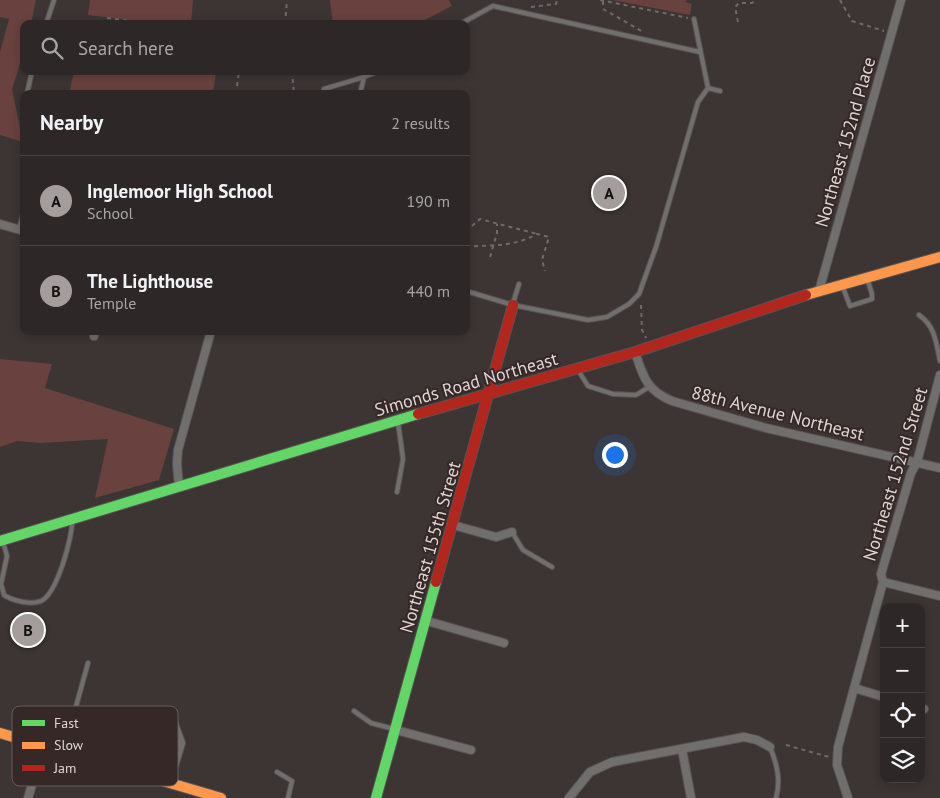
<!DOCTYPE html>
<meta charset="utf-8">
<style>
body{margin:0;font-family:"PT Sans",sans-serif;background:#393433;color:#f1f3f6}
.controls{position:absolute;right:15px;bottom:15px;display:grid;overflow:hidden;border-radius:10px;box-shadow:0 2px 8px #0003}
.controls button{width:45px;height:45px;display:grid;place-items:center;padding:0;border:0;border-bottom:1px solid #484444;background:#2d2827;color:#f1f3f6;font:25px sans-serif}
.you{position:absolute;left:614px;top:454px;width:18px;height:18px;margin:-12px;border:4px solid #fff;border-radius:50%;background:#1a73e8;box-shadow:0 0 0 8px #1a73e833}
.badge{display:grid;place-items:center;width:32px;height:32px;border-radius:50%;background:#a59d9c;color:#111;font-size:16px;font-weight:700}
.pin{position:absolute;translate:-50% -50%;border:2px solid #fff;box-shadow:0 1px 5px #0006}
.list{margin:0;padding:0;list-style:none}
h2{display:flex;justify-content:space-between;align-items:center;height:65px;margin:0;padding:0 20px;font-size:21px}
h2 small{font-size:16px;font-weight:400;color:#a7a6a7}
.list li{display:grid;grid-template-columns:32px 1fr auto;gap:15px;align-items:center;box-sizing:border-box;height:90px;padding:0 20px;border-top:1px solid #484444}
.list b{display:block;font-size:19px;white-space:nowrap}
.list p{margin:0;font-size:16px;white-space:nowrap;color:#a7a6a7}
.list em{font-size:16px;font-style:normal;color:#a7a6a7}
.icon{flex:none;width:28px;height:28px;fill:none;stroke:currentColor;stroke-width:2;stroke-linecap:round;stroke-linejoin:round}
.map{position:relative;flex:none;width:940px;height:798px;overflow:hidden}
.search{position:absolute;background:#2d2827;box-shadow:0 2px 8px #0003;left:20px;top:20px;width:450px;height:55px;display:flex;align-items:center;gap:12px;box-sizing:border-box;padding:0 18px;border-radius:10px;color:#a7a6a7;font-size:19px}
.panel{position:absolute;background:#2d2827;box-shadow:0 2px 8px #0003;left:20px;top:90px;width:450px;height:245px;border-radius:10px}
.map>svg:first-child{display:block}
.green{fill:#69413e}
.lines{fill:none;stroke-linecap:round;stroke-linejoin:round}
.lane-casing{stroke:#585352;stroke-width:6}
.street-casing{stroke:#585352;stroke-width:10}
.fast-casing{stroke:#585352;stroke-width:12}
.slow-casing{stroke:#585352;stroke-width:12}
.jam-casing{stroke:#585352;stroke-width:12}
.path{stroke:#6f6b6a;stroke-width:2;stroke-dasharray:4 4;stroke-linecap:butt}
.lane{stroke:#716e6e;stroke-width:4}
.street{stroke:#716e6e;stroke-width:8}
.fast{stroke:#63d668;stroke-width:10}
.slow{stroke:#ff974d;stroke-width:10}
.jam{stroke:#b3261e;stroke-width:10}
.labels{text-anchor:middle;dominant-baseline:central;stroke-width:4;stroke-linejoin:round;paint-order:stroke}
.street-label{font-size:18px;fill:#ded5d4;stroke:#352826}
.key{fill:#352826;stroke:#685c5a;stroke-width:1}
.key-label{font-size:14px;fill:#ded5d4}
</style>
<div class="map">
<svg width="940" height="798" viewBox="0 0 940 798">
<rect width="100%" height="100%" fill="#3c3534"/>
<!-- green -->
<path class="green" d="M0,0H36L31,24H24V51L12,89L23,142L0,135V52L9,19L0,17Z
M90,0H193L191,24H163L88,15Z
M330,0H449L452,6L417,24H333Z
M612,0H687L685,2L692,4L690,15Z
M74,71H216L213,94H69Z
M0,359L52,364L45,388L174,429L159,480L95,498L108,439L40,443L17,441L0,447Z"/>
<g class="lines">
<!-- lane casing -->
<g class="lane-casing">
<path id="lane" d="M46,24L54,0
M460,24L493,6L700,52
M708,88L720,91
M27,94L32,71
M323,94L324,89L364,77
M360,94L364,77L379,71
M19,229L24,210
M466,231H467
M842,285L850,306L872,299V294L867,278
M466,291L513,305L588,320L607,317L629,304L639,294L656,247L698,102L708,88L694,19
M513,303L519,284
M919,315C935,326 936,342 940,361
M578,370L588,386L613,394L636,395L649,387
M397,492L403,459L398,422
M512,532L523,550L552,567
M3,542L7,556L1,584L4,595C13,601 31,605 41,601C57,594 73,536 72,520
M354,711L371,723L394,729
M770,747C777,764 781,780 776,798
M64,750L88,663
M277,772L292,781L288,798"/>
</g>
<!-- street casing -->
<g class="street-casing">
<path id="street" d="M0,224L24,231
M819,291L901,0
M94,336L95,331
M635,352C643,376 646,390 672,401L766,428L940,468
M179,486L177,464L178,450L211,331
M453,525L496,537L512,532
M883,582L940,596
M427,621L504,643
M854,688L884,697
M921,708L924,709
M396,730L471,750
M682,749L691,798
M169,783L181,743L171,716
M28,798L44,746
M569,798L590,772L612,762L744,737L757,740L770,747
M848,798L837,765L838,747L883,582L881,574L911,473L917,462L940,375"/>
</g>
<!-- fast casing -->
<g class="fast-casing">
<path id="fast" d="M0,541L418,414
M376,798L436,582"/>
</g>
<!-- slow casing -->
<g class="slow-casing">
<path id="slow" d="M806,295L940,257
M0,733L221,798"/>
</g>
<!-- jam casing -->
<g class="jam-casing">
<path id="jam" d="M418,414L635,352L806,295
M436,582L513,305"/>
</g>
<!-- path -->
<path class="path" d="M600,0L688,18
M840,0L852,21L884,31
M603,1V9L643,32
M531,7L556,4L557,0
M107,18L153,24
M738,22L735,7L739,3H752L756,0
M285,24L287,0
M292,71L294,94
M236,94L239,71
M472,226L480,219L537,234
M466,247C494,244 511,248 537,234L549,237L542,260L545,271
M490,257L497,233V224
M641,305L642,330L646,338
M786,745L829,757"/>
<!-- lane -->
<use href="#lane" class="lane"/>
<!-- street -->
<use href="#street" class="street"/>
<!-- fast -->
<use href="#fast" class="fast"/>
<!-- slow -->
<use href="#slow" class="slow"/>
<!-- jam -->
<use href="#jam" class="jam"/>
</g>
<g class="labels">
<!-- street labels -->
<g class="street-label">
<text transform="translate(845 142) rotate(-74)">Northeast 152nd Place</text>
<text transform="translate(466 384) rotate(-16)">Simonds Road Northeast</text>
<text transform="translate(778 413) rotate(14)">88th Avenue Northeast</text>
<text transform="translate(895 474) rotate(-73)">Northeast 152nd Street</text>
<text transform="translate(430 547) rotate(-74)">Northeast 155th Street</text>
</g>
</g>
<!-- legend -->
<rect x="12" y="706" width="166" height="80" rx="8" class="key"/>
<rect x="22" y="720" width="23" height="6" fill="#63d668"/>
<rect x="22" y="742" width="23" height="7" fill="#ff974d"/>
<rect x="22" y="765" width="23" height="6" fill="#b3261e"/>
<g class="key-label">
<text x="54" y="728">Fast</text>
<text x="54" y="750">Slow</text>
<text x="54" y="773">Jam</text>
</g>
</svg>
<div class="controls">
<button>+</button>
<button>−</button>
<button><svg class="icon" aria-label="locate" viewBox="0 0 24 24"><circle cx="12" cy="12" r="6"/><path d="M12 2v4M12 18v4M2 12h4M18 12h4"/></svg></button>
<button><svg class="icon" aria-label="layers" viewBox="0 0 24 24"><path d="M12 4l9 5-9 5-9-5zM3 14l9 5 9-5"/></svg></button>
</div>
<div class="you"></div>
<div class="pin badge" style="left:609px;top:193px">A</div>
<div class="pin badge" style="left:28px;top:630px">B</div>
<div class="search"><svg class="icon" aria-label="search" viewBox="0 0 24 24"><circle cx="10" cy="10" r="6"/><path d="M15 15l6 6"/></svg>Search here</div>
<section class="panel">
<h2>Nearby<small>2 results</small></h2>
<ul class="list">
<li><span class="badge">A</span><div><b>Inglemoor High School</b><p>School</p></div><em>190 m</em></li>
<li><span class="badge">B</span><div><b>The Lighthouse</b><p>Temple</p></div><em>440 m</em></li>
</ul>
</section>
</div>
